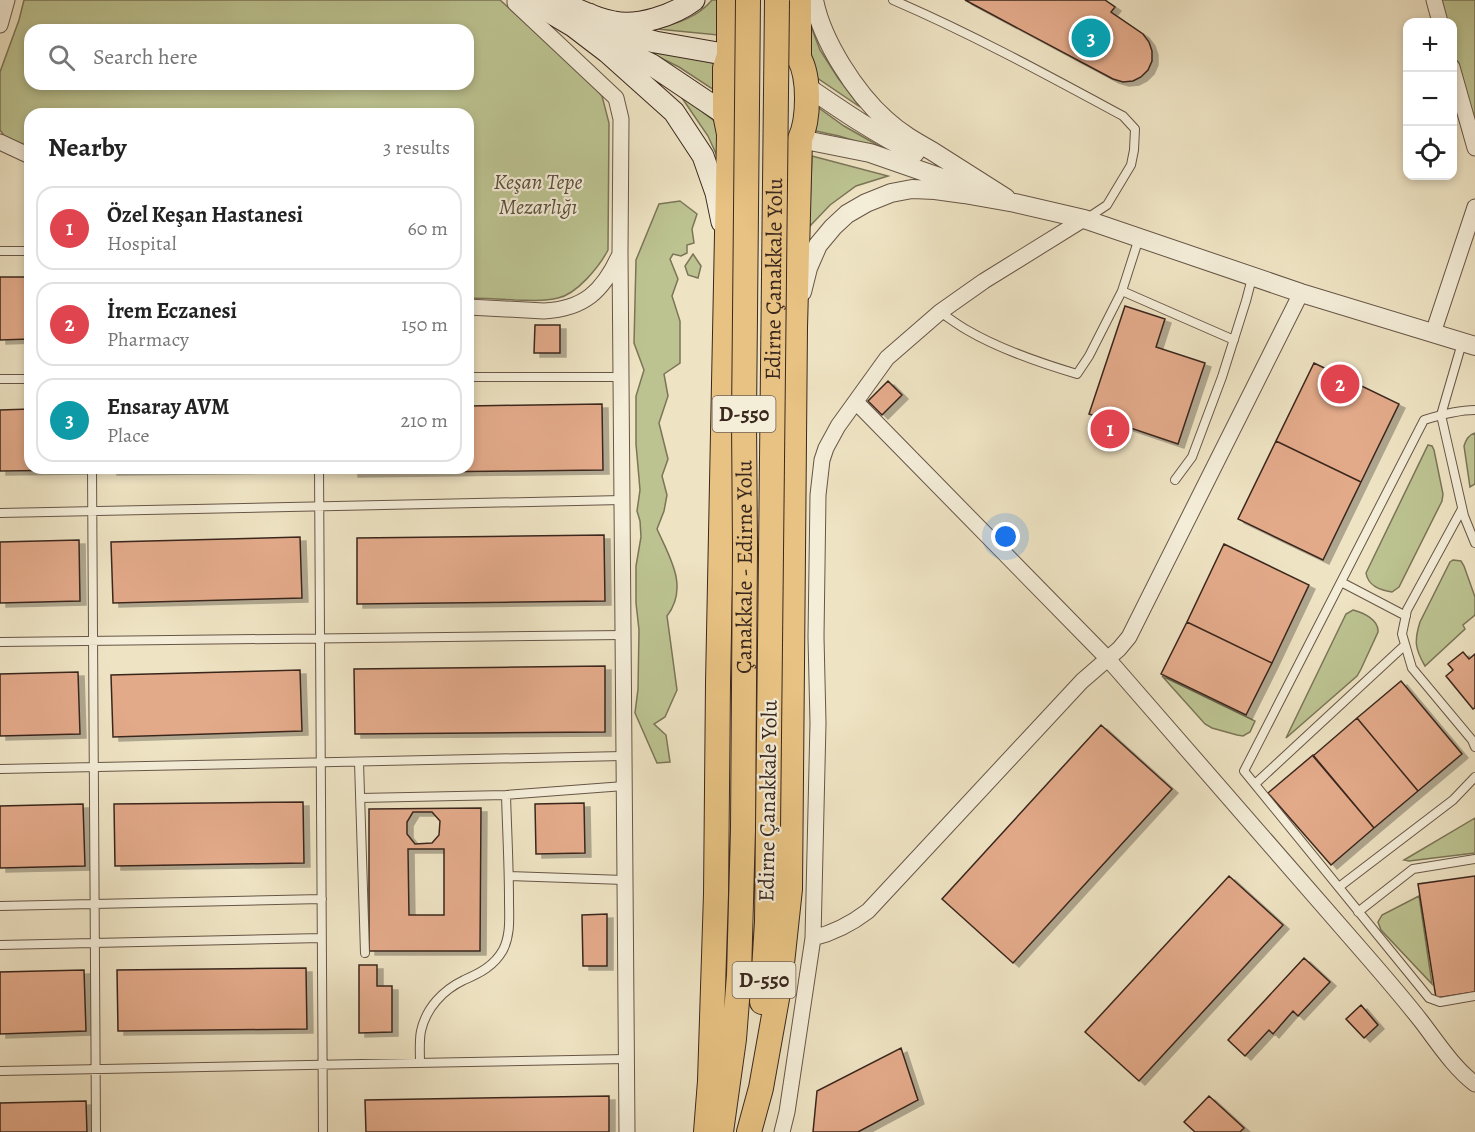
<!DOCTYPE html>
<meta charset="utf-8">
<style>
body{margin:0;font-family:Alegreya,serif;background:#f6f6f6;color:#222}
.controls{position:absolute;right:18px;top:18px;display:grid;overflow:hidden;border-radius:12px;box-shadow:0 3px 9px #0003}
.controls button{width:54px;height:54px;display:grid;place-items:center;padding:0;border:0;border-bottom:2px solid #e0e0e0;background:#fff;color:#222;font:30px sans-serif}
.you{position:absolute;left:1006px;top:537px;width:21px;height:21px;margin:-15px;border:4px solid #fff;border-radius:50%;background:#1a73e8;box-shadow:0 0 0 9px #1a73e833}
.badge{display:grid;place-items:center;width:39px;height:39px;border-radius:50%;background:#8f2418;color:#fff;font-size:20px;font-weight:700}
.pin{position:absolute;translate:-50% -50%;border:3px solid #fff;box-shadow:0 2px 6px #0006}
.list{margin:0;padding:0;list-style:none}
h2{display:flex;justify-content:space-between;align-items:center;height:78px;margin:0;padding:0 24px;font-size:26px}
h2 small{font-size:20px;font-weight:400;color:#767676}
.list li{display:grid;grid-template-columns:39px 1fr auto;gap:18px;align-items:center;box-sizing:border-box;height:84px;margin:0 12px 12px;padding:0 12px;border:2px solid #e0e0e0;border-radius:18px}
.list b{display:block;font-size:22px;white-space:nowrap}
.list p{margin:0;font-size:20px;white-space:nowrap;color:#767676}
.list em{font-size:20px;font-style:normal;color:#767676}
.icon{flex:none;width:33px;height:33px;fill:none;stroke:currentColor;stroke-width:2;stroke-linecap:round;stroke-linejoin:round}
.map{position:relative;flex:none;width:1475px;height:1132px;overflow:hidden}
.search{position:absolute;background:#fff;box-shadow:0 3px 9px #0003;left:24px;top:24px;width:450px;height:66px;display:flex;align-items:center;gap:15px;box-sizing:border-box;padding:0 21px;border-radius:18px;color:#767676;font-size:22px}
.panel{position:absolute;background:#fff;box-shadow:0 3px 9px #0003;left:24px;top:108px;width:450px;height:366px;border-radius:18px}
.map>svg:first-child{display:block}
.green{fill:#bcc391;stroke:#7b7558;stroke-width:1.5;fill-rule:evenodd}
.building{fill:#e3aa8a;stroke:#3a271e;stroke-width:1.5;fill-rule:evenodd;filter:url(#shadow)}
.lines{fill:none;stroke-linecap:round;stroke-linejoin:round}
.service-casing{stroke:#675647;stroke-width:10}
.minor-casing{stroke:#675647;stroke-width:17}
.tertiary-casing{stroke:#675647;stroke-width:20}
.secondary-casing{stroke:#3a271e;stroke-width:23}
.trunk-casing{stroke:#3a271e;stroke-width:26}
.service{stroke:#f4edd8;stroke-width:8}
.minor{stroke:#f4edd8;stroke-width:15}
.tertiary{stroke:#f4edd8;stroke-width:18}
.secondary{stroke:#f4edd8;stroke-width:21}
.trunk{stroke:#e7c282;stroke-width:24}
.trunk-bridge-casing{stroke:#3a271e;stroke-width:26;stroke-linecap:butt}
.trunk-bridge{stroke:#e7c282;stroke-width:24}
.labels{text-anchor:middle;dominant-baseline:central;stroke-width:4.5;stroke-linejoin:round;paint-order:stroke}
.shield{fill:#f4edd8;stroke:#726256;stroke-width:1.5}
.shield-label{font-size:21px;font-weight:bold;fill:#3a271e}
.park-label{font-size:22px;font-style:italic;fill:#5a4e3b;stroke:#f4edd8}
.street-label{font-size:22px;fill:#3a271e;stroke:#f4edd8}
</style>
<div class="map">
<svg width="1475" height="1132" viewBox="0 0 1475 1132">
<defs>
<filter id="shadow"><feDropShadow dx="6" dy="4" stdDeviation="0" flood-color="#0004"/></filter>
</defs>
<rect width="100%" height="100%" fill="#eee3c3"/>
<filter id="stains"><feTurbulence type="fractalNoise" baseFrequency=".00333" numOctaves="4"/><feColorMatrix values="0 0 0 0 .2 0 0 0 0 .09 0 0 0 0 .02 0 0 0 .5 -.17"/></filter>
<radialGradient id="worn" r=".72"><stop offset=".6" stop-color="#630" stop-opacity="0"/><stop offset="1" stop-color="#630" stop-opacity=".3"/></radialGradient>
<!-- green -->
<path class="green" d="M24,0H500L585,77L602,96L609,123L608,250C599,267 577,294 558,298C544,302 530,300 515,300C500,299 484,298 468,298V114H30V149L5,137L0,130V72L19,20ZM30,30H468V84H30Z
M712,0H720L718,35L657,29C678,23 698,17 712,0Z
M1439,0H1475V128L1453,48L1452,22H1445Z
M809,21L820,50L838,78L860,107L807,71Z
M641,48L718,64L717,92L679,67Z
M680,95L717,123L718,158L708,136Z
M812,103L844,126L888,151L839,136L811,130Z
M812,156L888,176L856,186L830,205L809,227Z
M680,201L697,214L692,229L694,243L687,245V253L681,256L673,254L670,259L678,279L672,296L680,321V363L664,374L668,396L659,423L668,459L662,476L667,495L664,511L657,529C670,558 689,587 667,616L677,690L665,717L654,724L666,735L670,762L657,763L635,713L638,689L639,630L636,603V566L641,537L640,521L637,511L640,490L636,444V396L644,370L634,343L636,260L659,204Z
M693,254L701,266L698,278L688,275L685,266Z
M1475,433V484L1470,487L1464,446C1466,440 1468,435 1475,433Z
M1428,445L1432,446L1434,450L1443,494L1442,501L1399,587L1392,592C1380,590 1368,586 1366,573Z
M1453,560L1461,561L1464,566L1475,597V615L1463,625L1465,629L1425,666C1415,649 1414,641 1420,622L1450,562Z
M1353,610C1364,613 1379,620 1378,632L1361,669L1357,676L1286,738L1346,614Z
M1162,676L1255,721L1250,732L1243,736L1237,735L1212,728L1205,724Z
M1475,818V853L1409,861L1404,860Z
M1419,896L1432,984L1381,930L1378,922L1382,915Z"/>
<!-- building -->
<path class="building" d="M965,0H1105L1115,7L1111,12L1143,34L1149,42L1152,51V61L1148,70L1141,77L1133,81L1123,82L1113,79Z
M0,277H30V339L0,340Z
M1125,306L1165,319L1156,347L1205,363L1178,444L1089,414Z
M535,325H560V353H534Z
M1314,363L1399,404L1361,482L1276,441Z
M888,381L902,395L882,415L868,401Z
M602,404L603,470L352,473V468H468V406Z
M30,409V468H80V470L0,471V410Z
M1276,441L1361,482L1323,560L1238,519Z
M111,468H300V469L111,471Z
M604,535L605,601L357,604V538Z
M300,537L302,598L113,603L111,542Z
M79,540L80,601L0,603V542Z
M1224,544L1309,585L1272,663L1187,622Z
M1187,622L1272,663L1246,715L1161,674Z
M1463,652L1469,659L1475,654V708L1473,709L1446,676L1453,670L1448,664Z
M605,666V732L355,734L354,669Z
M300,670L302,731L113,737L111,675Z
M78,672L80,734L0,736V674Z
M1401,681L1462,754L1418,791L1357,718Z
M1357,718L1418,791L1374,828L1313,756Z
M1101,725L1172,789L1013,963L942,899Z
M1313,755L1374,828L1331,865L1268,793Z
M303,802L304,863L115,866L114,804Z
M584,803L585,853L536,854L535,804Z
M83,804L85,866L0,868V806Z
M481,808L480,951H369V809ZM408,849H444V915H409Z
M413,812H432L440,821L439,835L432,843L415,844L407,834V822Z
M1229,876L1283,925L1139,1081L1085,1032Z
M1475,876V992L1436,998L1418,884Z
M607,914V966H583L582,915Z
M1304,958L1330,982L1298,1016L1293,1011L1273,1034L1269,1030L1245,1056L1228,1040Z
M359,965H377V986H392V1032L359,1033Z
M306,968L307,1029L118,1031L117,970Z
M84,970L86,1031L0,1034V972Z
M1361,1005L1378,1025L1364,1038L1346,1019Z
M901,1048L918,1100L858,1132H813L817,1091Z
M609,1096V1132H366L365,1100Z
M1209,1096L1244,1128L1240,1132H1195L1184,1122Z
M86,1101L87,1132H0V1103Z"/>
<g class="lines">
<!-- service casing -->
<g class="service-casing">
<path id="service" d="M893,0C972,34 1047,75 1123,116L1135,129L1134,150L1131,165L1107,205L1086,219
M0,251H30
M1122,291L1234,340
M940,312C949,318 958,325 967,330C1001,350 1040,363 1077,374L1089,356L1122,291L1139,238
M1462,343L1441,415L1464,516L1475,543
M468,377H621
M0,379H30
M1475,410C1457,410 1440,415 1424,420L1244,771L1429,998L1440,1002L1475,996
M92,468L96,1132
M319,468L323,1132
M1175,480L1192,457L1222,377L1246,301L1252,278
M1462,509L1407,610L1402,634L1412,668L1472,740L1475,747
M0,513L622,500
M1341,582L1406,616
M0,642L623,635
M359,762L365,953
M0,769L623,756
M1255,784L1405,645
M360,798L506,795L624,786
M509,876L624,880
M1339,887L1453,800L1475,777
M0,906L322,899
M1358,912L1413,869L1475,859
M0,945L321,938
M420,1063C420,1053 419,1041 421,1031C426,1008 443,990 464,980C480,973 494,966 503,950C511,934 509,917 509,900C509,865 507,830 506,795
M0,1071L625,1059"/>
</g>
<!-- minor casing -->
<g class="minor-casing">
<path id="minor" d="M515,0V3L616,98L621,119L620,253L627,1132
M1434,0L1440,22
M0,25L7,0
M1452,67L1475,148
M0,142L30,156
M468,307L544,311C584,309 603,291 619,256
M1433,333L1475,207
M856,402L1108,659L1364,953C1384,976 1403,998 1421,1021C1438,1043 1453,1067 1475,1084
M813,938C833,933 851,924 868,911L1082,681L1119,649L1129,637L1301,293
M782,1132L787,1112L813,938L818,723L816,637L818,495L822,460L826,448L838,426L887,358L940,312L984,281L1084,219"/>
</g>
<!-- tertiary casing -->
<g class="tertiary-casing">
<path id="tertiary" d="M814,0C822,41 855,92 886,120C900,133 916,142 932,151C957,167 981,182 1006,198
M806,86C841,110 876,134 915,153
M800,139L870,153L968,187
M802,292L808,268L818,245L833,227L847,214L866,203L891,193L912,189L935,190L964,194L1015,203L1084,219L1301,293L1475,346"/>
</g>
<!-- secondary casing -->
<g class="secondary-casing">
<path id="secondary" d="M529,0L573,26L652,65L725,114
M556,0C575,8 594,19 614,22C638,27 674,15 694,0
M589,14L608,26L628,35L655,42L729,55
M573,26L607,52L674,112L703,156L716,193L722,222"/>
</g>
<!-- trunk casing -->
<g class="trunk-casing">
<path id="trunk" d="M762,1002L767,922L768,828
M706,1132L710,1081L716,894L718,683L729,134L725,114V68L729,55V0
M721,1132L734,1039L739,975L743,829
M749,1132L761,1088L780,982L790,889L795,328L800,139C809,120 810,77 799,58V0"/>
</g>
<!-- service -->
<use href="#service" class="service"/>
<!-- minor -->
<use href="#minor" class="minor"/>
<!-- tertiary -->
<use href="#tertiary" class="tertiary"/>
<!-- secondary -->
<use href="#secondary" class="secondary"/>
<!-- trunk -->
<use href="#trunk" class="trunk"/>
<!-- trunk-bridge casing -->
<g class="trunk-bridge-casing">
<g id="trunk-bridge">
<path id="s1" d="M768,828L777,0"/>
<path id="s2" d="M743,829L745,547L744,420L748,0"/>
</g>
</g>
<!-- trunk-bridge -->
<use href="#trunk-bridge" class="trunk-bridge"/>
</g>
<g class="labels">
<!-- shield labels -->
<g class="shield">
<rect x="712.5" y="396" width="63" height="36" rx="4.5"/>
<rect x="732.5" y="962" width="63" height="36" rx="4.5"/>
</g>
<g class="shield-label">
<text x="744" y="414">D-550</text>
<text x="764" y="980">D-550</text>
</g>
<!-- park labels -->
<g class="park-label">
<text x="538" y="182">Keşan Tepe<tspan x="538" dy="25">Mezarlığı</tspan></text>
</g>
<!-- street labels -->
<g class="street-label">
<text stroke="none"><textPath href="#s1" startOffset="549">Edirne Çanakkale Yolu</textPath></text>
<text stroke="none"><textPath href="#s2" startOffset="262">Çanakkale - Edirne Yolu</textPath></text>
<text transform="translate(768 801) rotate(-89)">Edirne Çanakkale Yolu</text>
</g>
</g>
<rect width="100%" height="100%" filter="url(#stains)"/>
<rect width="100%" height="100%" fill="url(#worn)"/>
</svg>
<div class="controls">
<button>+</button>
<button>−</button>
<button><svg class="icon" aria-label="locate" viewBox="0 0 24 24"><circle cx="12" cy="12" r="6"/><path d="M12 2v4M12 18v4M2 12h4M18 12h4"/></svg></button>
</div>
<div class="you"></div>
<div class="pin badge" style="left:1110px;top:429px;background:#e0444e">1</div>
<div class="pin badge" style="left:1340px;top:384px;background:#e0444e">2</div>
<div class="pin badge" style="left:1091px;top:38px;background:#0f9aa8">3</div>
<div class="search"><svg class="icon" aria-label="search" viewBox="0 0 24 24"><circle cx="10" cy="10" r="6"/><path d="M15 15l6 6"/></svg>Search here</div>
<section class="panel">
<h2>Nearby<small>3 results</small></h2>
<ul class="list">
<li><span class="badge" style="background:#e0444e">1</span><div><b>Özel Keşan Hastanesi</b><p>Hospital</p></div><em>60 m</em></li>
<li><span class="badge" style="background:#e0444e">2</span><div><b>İrem Eczanesi</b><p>Pharmacy</p></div><em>150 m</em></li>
<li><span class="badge" style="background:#0f9aa8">3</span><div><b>Ensaray AVM</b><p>Place</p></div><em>210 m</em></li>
</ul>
</section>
</div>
